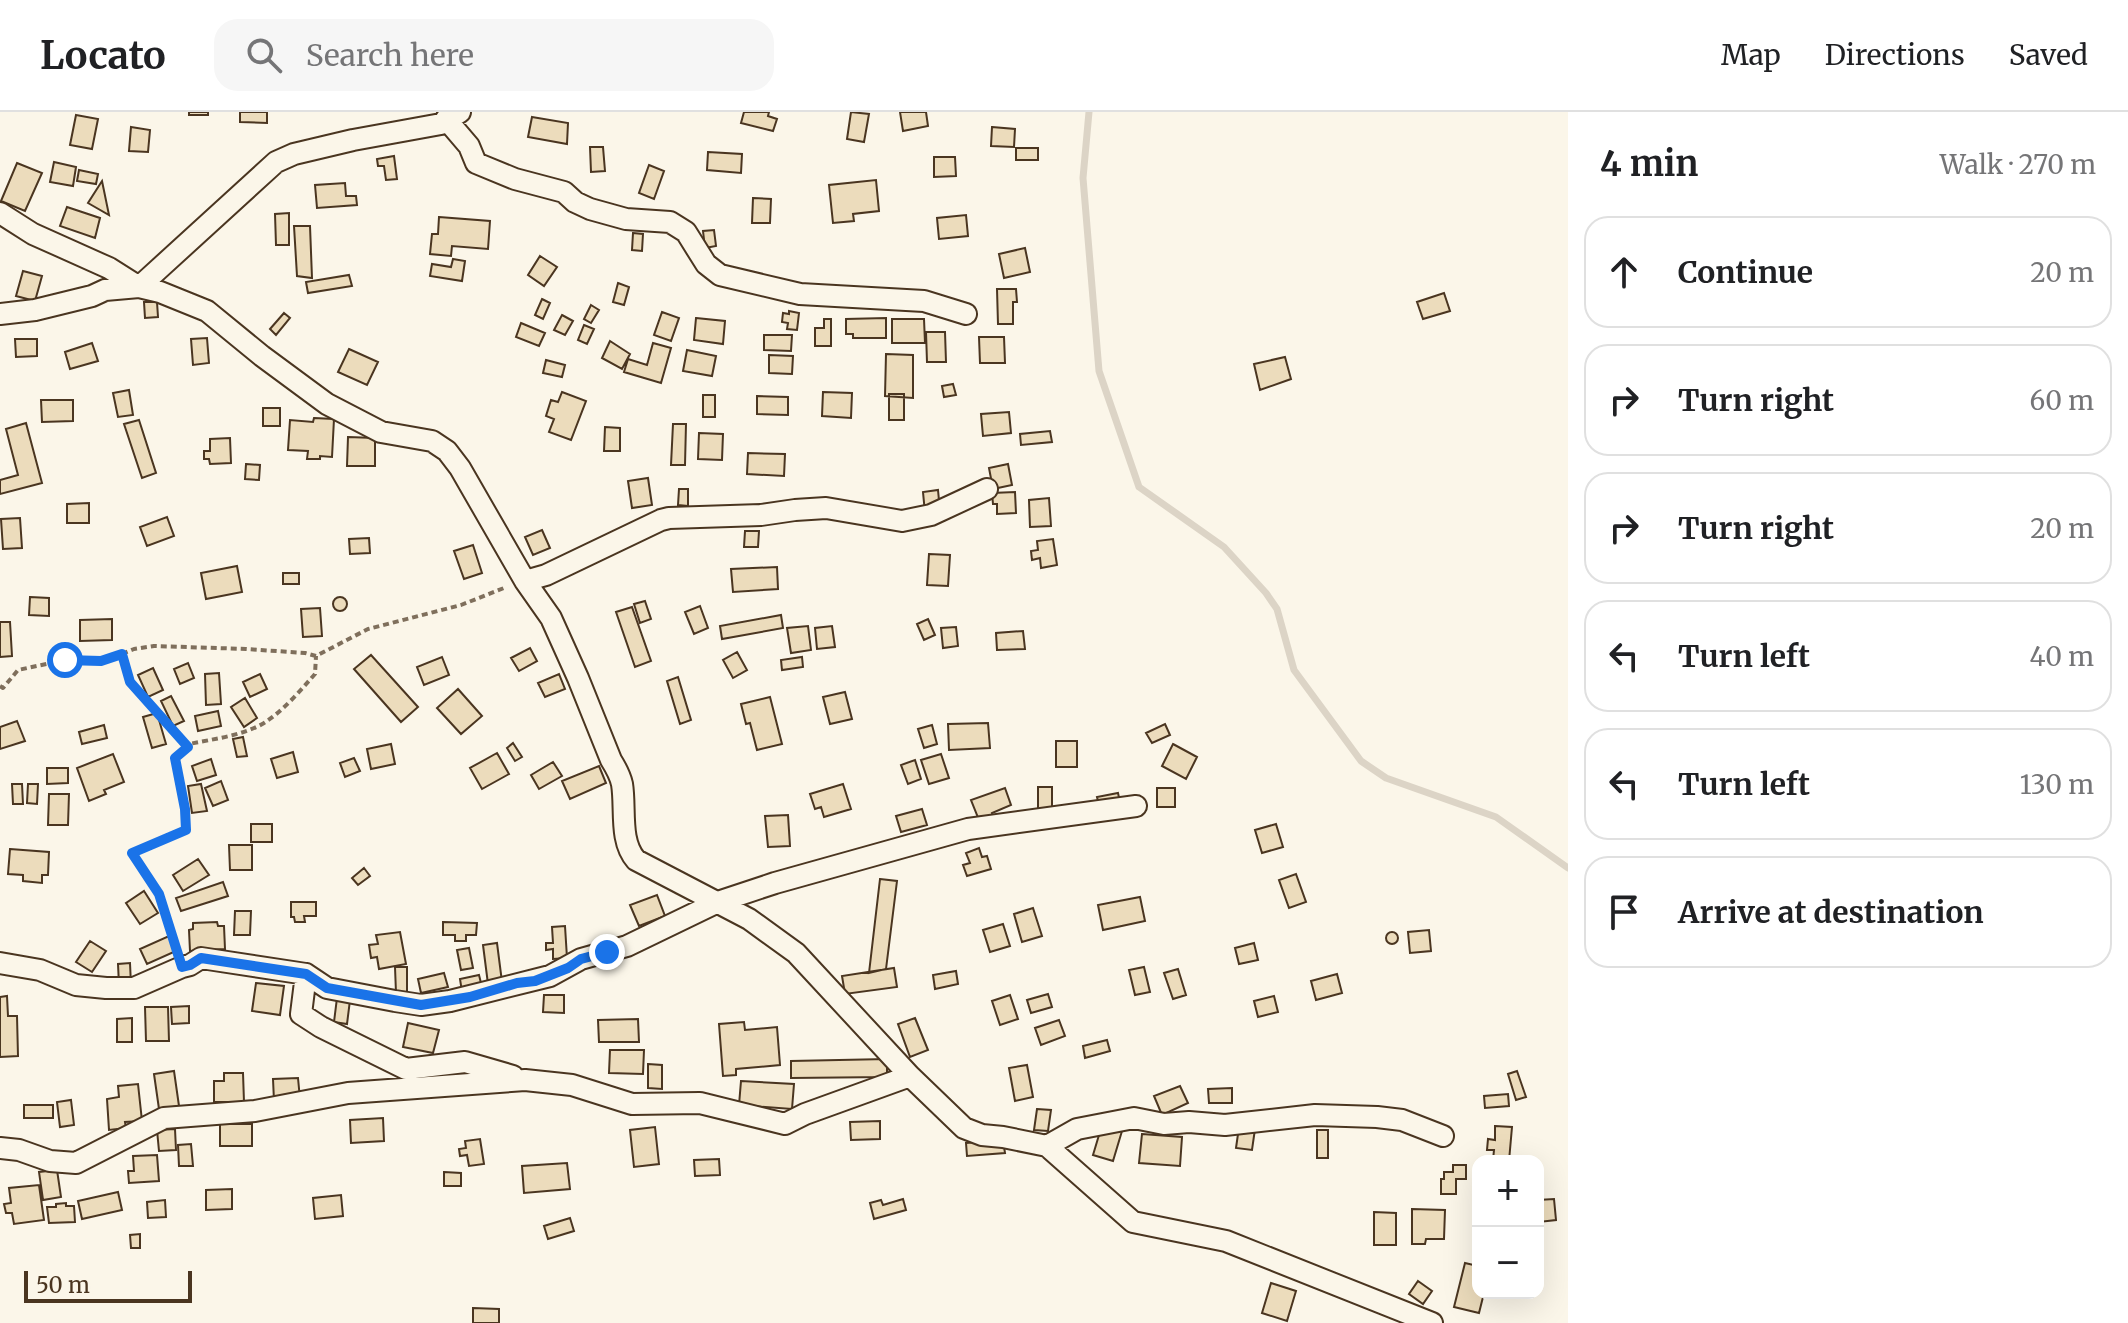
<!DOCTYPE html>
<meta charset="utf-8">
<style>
body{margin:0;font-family:Merriweather,serif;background:#f6f6f6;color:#202124}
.controls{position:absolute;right:24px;bottom:24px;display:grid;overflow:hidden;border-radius:16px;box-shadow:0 8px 32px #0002}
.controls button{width:72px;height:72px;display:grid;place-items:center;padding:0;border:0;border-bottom:2px solid #e0e0e0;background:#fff;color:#202124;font:40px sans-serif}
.scale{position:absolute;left:24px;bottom:20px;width:168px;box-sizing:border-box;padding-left:8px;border:4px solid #4a3520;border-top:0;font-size:22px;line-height:28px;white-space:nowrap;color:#4a3520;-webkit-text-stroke:6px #fbf6e9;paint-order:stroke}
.stop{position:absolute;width:24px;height:24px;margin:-18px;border:6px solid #1a73e8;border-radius:50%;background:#fff}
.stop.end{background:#1a73e8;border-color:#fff;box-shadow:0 2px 8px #0008}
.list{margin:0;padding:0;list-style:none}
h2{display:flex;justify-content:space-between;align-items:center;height:104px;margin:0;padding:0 32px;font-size:34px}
h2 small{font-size:26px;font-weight:400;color:#757577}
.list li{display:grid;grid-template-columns:52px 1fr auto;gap:24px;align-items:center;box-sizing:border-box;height:112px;margin:0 16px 16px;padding:0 16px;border:2px solid #e0e0e0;border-radius:24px}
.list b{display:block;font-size:30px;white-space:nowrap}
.list em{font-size:26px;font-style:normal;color:#757577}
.icon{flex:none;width:44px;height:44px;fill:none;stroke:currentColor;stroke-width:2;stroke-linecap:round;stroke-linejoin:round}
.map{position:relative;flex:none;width:1568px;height:1211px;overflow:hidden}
header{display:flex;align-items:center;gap:48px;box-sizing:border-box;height:112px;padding:0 40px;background:#fff;border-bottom:2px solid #e0e0e0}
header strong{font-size:38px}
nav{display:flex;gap:44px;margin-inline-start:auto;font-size:28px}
.search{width:560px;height:72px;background:#f6f6f6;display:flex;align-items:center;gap:20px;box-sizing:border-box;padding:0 28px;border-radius:24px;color:#757577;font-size:30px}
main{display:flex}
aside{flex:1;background:#fff}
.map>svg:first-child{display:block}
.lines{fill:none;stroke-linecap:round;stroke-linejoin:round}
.stream{stroke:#dcd4c6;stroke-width:7}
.building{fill:#ecdcbc;stroke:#4a3520;stroke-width:2}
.street-casing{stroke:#4a3520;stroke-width:24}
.path{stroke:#7f6f5c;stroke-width:4;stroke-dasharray:6 4;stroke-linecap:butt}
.street{stroke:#fbf6e9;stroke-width:20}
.route{stroke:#1a73e8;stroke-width:10}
</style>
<header>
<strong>Locato</strong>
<div class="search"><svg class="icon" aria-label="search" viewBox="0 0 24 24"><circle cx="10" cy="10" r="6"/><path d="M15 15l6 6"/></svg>Search here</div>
<nav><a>Map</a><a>Directions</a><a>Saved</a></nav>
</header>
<main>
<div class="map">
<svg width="1568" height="1211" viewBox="0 0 1568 1211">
<rect width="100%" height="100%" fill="#fbf6e9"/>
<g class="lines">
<!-- stream -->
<path class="stream" d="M1089,0L1083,66L1099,259L1139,375L1224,435L1266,481L1277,497L1294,558L1361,649L1386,666L1496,705L1568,756"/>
</g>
<!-- building -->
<path class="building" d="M189,0H208V3H189Z
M240,0H267V11L240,10Z
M744,0H769L768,4L777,7L773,19L741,11Z
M851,0L869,2L864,30L847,27Z
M900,0H926L928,14L903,19Z
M76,3L98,7L92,37L70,33Z
M532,5L568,11L567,32L528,25Z
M131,15L150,18L148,40L129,39Z
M992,15L1015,17L1014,35L991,34Z
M590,35H603L605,59L591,60Z
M1016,36H1038V48H1016Z
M708,40L742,42L741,61L707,58Z
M394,44L397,67L386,68L384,54H378L377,47Z
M934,45H955L956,64L934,65Z
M54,50L76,55L73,74L50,70Z
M17,51L42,61L25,99L1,89Z
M649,53L664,59L654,87L639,81Z
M79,58L98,62L96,72L77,69Z
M876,68L879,99L853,102L854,109L833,111L829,73Z
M102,69L109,103L88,91Z
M345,71L346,84H356L357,93L317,96L315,73Z
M753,86L771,87L770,111H752Z
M67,95L100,106L95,126L60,114Z
M289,101V133H276L275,102Z
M966,103L968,124L939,127L937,106Z
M439,105L490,109L488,137L452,134L451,144L430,142L432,122H438Z
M294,114H310L312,166L297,164Z
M714,118L716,134L705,136L703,119Z
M633,121L643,122L642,139L632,138Z
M1025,136L1030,160L1004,166L999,142Z
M540,144L557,155L544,174L528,163Z
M453,147L465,149L462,169L430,164L432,152L451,155Z
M23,159L42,164L35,189L16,184Z
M349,163L352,174L308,181L306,170Z
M618,171L629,175L624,193L613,190Z
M997,177H1016L1017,190H1013V212H998Z
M1444,181L1450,199L1423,207L1417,190Z
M542,187L550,191L543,207L535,203Z
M144,190H157L158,205L145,206Z
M591,193L599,198L591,211L584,207Z
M789,199L799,201L797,218L787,217L788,211L782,210L783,201L789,202Z
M662,200L679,206L671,229L654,223Z
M284,201L290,206L276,223L270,217Z
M562,203L573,209L565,223L554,218Z
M696,206L725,209L723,232L694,228Z
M886,206V226H853V222H846V207Z
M824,207H831V234H815V216H824Z
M892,207H924L925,231H892Z
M521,211L545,221L539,234L516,225Z
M584,213L594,217L587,232L578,228Z
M926,220H945L946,250H927Z
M764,223H792L791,239L764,238Z
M979,225H1004L1005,251H980Z
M207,226L209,251L193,253L191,227Z
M15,227H37V244L16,245Z
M610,229L630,242L622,257L602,246Z
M92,231L98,249L70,257L65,240Z
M653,231L671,236L661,271L624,260L628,247L647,253Z
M349,237L378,250L367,273L338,260Z
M687,238L716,244L712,264L683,259Z
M886,242L913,243V286L885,284Z
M769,243L793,244L792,262L769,261Z
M1285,245L1291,267L1260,278L1254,252Z
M546,248L565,253L562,265L543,261Z
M953,272L956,283L944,285L942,274Z
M129,278L133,303L118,305L113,281Z
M562,280L586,289L571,328L549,320L554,307L546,304L551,288L558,290Z
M823,280L852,281L851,306L822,304Z
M889,282H904V308H889Z
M703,283H715V305H703Z
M757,284L788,285V303L757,302Z
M41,288H73V309L42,310Z
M263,296H280V314H263Z
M1009,300L1011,321L983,324L981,302Z
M314,306L334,307L332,345L320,344V347H307L308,339L288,338L290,308L313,310Z
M139,308L156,361L142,366L124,312Z
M26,311L42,371L0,382V368L18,363L6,317Z
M673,312H686L685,353H671Z
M605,315L620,316V339H604Z
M1050,319L1052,330L1021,333L1020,322Z
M699,321L723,322L722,348L698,347Z
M348,325L375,326V354H347Z
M230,326L231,351L210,352L209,347H204V339H210V327Z
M748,341L785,342L784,364L747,362Z
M246,352L260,353L259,368L245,367Z
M1008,352L1012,373L993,377L989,356Z
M648,366L652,393L632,396L628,369Z
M679,377H688V394L678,393Z
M938,378L940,399L925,401L923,380Z
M1015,380L1016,401L997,402V392H993L992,381Z
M1049,386L1051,414L1030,415L1029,388Z
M89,391V411H67V392Z
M167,405L174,424L147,434L140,415Z
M20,406L22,436L3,437L1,407Z
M542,418L550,436L533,443L525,425Z
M745,419H759L758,435H744Z
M369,426L370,441L350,442L349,427Z
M1053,427L1057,453L1041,456L1040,446L1032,448L1031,439L1038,438L1037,429Z
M473,433L482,461L464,467L454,439Z
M929,442L950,443L948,474L927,473Z
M237,454L242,480L206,487L201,461Z
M777,455L778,477L733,480L731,457Z
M283,461H299V472H283Z
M30,485L49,486V504L29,503Z
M333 492a7 7 0 1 1 14 0a7 7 0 1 1-14 0Z
M645,489L651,507L640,511L634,492Z
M700,494L708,516L694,522L685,500Z
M632,495L651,549L635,555L616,500Z
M320,496L322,524L303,525L301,497Z
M781,503L783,516L722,527L720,514Z
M112,507V528L80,529V508Z
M928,507L935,523L924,528L917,512Z
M0,510H10L12,544L0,545Z
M808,514L811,538L791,541L787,516Z
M832,514L835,535L817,537L815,516Z
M956,515L958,534L943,536L941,516Z
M1023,519L1025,537L997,538L996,521Z
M530,536L537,549L519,559L511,546Z
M737,540L747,558L733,566L723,548Z
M371,543L418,595L401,610L354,557Z
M442,545L449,563L424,573L417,555Z
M802,545L803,555L782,558L781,548Z
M188,551L194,566L180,572L174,557Z
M153,556L163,578L148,585L138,563Z
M219,561L221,592L206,593L205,562Z
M260,562L267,577L250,585L243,570Z
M559,562L565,577L545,585L538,571Z
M678,565L691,608L680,612L667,569Z
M458,577L482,604L461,622L437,596Z
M845,580L852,607L830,612L823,585Z
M171,584L184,609L173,614L161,589Z
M770,585L782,632L757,638L750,611L746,612L741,592Z
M245,586L257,606L244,615L231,595Z
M218,599L221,614L198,619L195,604Z
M157,601L166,632L152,636L143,605Z
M17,609L25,629L0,637V615Z
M988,611L990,636L949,638L948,612Z
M1165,612L1170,623L1152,631L1146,621Z
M104,613L107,626L82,632L79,620Z
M932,613L937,632L924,636L918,617Z
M243,625L247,644L237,645L233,627Z
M1056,629H1077V655H1056Z
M513,631L522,645L515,649L507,636Z
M391,632L395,652L371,657L367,637Z
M1173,632L1197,645L1186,667L1162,654Z
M293,640L298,660L277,666L271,647Z
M497,641L509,662L482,677L470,656Z
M113,642L124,670L104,678L106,682L89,689L77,656Z
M941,642L949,666L929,672L921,648Z
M354,646L360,659L345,665L340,651Z
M211,647L216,663L197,669L192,654Z
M915,648L921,667L908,672L901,653Z
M553,650L562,664L539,677L531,663Z
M599,654L606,671L570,687L562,669Z
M47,656H68V671L47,672Z
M221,669L228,688L213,694L205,676Z
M12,672H22L23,692H13Z
M28,672H38L37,692L27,691Z
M201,672L207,699L192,701L188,674Z
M843,672L851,697L824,705L821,695L815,697L810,682Z
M1038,675H1052V702H1038Z
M1005,676L1011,693L992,701L995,708L981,713L971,688Z
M1157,676H1175V695H1157Z
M1118,681L1122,699L1102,704L1097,685Z
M49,682H69L68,713H48Z
M922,697L927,713L901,720L896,704Z
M788,703L790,734L768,735L765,704Z
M251,712H272V730H251Z
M1276,712L1283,735L1262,741L1255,718Z
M229,733H252V758H230Z
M979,736L982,745L987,744L991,757L967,764L963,753L970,751L966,741Z
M10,737L49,740L48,763H42V771L23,769V763L8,762Z
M198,747L209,763L183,779L173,763Z
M364,756L370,764L358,773L352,766Z
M1296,762L1306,790L1289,796L1279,768Z
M880,767L897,769L886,857L869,861Z
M223,770L228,784L181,799L176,786Z
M144,779L158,801L140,812L126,791Z
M657,783L665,804L639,814L630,793Z
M1140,785L1145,809L1103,818L1098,793Z
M291,790H316V804H304L305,810H295L294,805H291Z
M1033,796L1042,824L1022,830L1014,802Z
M235,799H251L250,823H234Z
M217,810L218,814H224L225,837L190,839L189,818L193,817V811Z
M443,810L477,811L476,823H466V829H455V823H443Z
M1003,812L1010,834L990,840L983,818Z
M565,814L567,846L553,847V837L546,838V831H553L552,815Z
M1429,818L1431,839L1410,841L1408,820Z
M1386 826a6 6 0 1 1 12 0a6 6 0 1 1-12 0Z
M400,820L406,852L379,857L377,845L371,846L369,833L378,832L376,823Z
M169,824L176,839L147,852L140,837Z
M90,829L106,839L92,860L76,850Z
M497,831L502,870L488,872L483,833Z
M1254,831L1258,848L1239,852L1235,836Z
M469,836L473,856L461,858L457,838Z
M130,851L131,873H119L118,852Z
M395,855H407V880L396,881Z
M1144,855L1150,880L1135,883L1129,858Z
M894,856L897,875L845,882L842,864Z
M1178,857L1186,883L1173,887L1164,861Z
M956,859L958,872L935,877L933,863Z
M444,861L448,875L421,881L418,867Z
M1337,862L1342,881L1316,888L1311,869Z
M479,863L482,875L462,880L460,867Z
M256,871L284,874L280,903L252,899Z
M1048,882L1052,895L1031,901L1027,888Z
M544,883H564V901L543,900Z
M1010,883L1018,907L1000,913L992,889Z
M7,884L8,904H17L18,944L0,945V885Z
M1274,884L1278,900L1258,905L1254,889Z
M337,886L350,888L347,912L334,910Z
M189,894V911L172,912L171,895Z
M145,895H168L169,929H146Z
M132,906V930H117V907Z
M915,906L928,938L910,945L898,912Z
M638,907L639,930H599L598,908Z
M1059,908L1065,924L1041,933L1035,916Z
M744,910L745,918L777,915L780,953L736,957V963L723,964L719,912Z
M408,911L439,918L433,941L403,935Z
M1107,928L1110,939L1085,946L1083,934Z
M610,938H644L643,962L609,961Z
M887,947V965L791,966V949Z
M648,952L662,953V977L648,976Z
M1027,953L1033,985L1015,989L1009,956Z
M174,959L179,994L159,997L154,962Z
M1517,959L1526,985L1516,988L1508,962Z
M224,961H243L244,990H214V969H224Z
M298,966L300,987L274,989L273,967Z
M741,969L794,972L792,997L739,993Z
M138,972L142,1009L125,1010L126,1016L109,1018L107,987L119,985L118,974Z
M1180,974L1188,991L1162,1003L1154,984Z
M1232,976V991H1209L1208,977Z
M1508,982L1509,994L1485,996L1484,984Z
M71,988L74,1013L60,1015L57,990Z
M24,993H53V1006H24Z
M1037,997L1051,998L1048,1019L1034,1018Z
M383,1006L384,1029L351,1031L350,1008Z
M880,1009V1027L851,1028L850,1010Z
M220,1012H252V1034H220Z
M1102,1013L1122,1019L1113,1049L1093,1043Z
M1495,1014L1512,1015L1509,1049L1493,1048L1494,1038H1487L1488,1027L1495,1028Z
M655,1015L659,1052L634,1055L630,1018Z
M1239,1015L1255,1017L1252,1038L1236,1036Z
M175,1017L176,1038L159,1039L157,1018Z
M1317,1018H1328V1046H1317Z
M1142,1022L1182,1025L1180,1054L1139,1051Z
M480,1027L484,1052L469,1054L467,1043L460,1044L459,1037L466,1036L465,1029Z
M1003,1028L1005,1041L967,1044L966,1031Z
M191,1032L193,1054H179L178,1033Z
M157,1043L159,1069L129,1071L128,1059H134L133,1044Z
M719,1047L720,1063L695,1064L694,1048Z
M567,1051L570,1077L524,1081L522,1054Z
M1453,1053H1466V1067H1456V1082H1441V1067H1444V1060H1453Z
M57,1058L61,1085L43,1088L39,1060Z
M444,1060L461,1061V1074H444Z
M39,1073L44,1108L14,1112L12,1101H6L4,1092L11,1091L9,1076Z
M232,1077V1097L206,1098V1078Z
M118,1080L122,1098L82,1107L78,1089Z
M341,1083L343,1104L315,1107L313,1086Z
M903,1087L906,1098L874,1107L870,1091L881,1088L883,1093Z
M1554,1087L1556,1108L1539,1110L1538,1088Z
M165,1088L166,1105L148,1106L147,1090Z
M66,1091V1094H74L75,1110L49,1111L47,1095H56V1092Z
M1412,1097L1445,1098L1444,1127H1426L1425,1132H1412Z
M1374,1100L1396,1101V1133H1374Z
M570,1106L574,1119L548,1127L544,1114Z
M140,1122V1136H131L130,1123Z
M1465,1151L1478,1154V1181H1484L1479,1201L1454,1195Z
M1418,1169L1432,1179L1423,1192L1409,1182Z
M1271,1171L1296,1179L1287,1209L1262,1201Z
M473,1196L499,1197V1211H473Z"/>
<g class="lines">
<!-- street casing -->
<g class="street-casing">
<path id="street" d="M446,7L469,34L476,51L515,67L564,80L575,90L590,97L626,107L670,110L686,120L706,152L720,163L800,182L924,189L966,202
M0,101L33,122L109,156L139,175
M139,175L276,50L294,42L353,28L441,12L460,0
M0,202L35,198L92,184L105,178L139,175L160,180L207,199L262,244L327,292L381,320L432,329L447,339L460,356L525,469L551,506L578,566L611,648C616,656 620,663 622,672C626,696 619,729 636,748L749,807L796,841L910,964L964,1016L982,1023L1003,1025L1047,1034L1133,1110L1226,1129L1432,1211
M525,469L546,463L661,408L669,406L761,403L795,398L826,396L902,409L931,403L987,377
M0,851L40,858L76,873L106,876H134L182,855L190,853L201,846L306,862L327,876L395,889L421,893L450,889L550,864L581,847L627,834L718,790L775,771L968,717L1136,694
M306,862L301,902L321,915L406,957L465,950L513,964
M1047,1034L1077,1017L1134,1006L1164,1012L1189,1010L1225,1013L1315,1003L1377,1005L1402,1008L1443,1024
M0,1036L19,1038L50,1049L76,1051L164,1006L255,999L348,981L525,968L572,973L632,992L700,991L785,1012L805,1002L910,964"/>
</g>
<!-- path -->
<path class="path" d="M122,542L134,537L154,534L246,537L305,541L316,544L368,517L461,493L504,476
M0,574L3,576L18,558L65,548L101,549L122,542L130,570L188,635
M176,835L159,782L132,741L186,718L185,697L175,646L188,635L189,632C213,627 242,624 264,611C283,599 300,579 315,562L316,544"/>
<!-- street -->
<use href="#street" class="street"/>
</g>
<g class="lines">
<!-- route -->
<path class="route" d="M65,548L101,549L122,542L130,570L188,635L175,646L185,697L186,718L132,741L159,782L182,855L190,853L201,846L306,862L327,876L421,893L470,885L517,871L535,869L568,856L581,847L607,840"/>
</g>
</svg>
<div class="controls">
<button>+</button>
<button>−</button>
</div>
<div class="scale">50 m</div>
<div class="stop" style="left:65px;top:548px"></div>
<div class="stop end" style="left:607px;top:840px"></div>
</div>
<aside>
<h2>4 min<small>Walk · 270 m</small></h2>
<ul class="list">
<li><svg class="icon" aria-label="ahead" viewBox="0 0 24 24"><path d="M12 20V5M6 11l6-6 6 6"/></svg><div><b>Continue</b></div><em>20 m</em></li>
<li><svg class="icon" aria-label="right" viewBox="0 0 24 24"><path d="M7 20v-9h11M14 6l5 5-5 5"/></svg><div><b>Turn right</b></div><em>60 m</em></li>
<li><svg class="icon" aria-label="right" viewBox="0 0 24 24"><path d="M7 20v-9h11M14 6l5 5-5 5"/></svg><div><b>Turn right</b></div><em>20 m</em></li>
<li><svg class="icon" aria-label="left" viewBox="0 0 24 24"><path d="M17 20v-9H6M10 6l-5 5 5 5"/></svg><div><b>Turn left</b></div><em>40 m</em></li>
<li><svg class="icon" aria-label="left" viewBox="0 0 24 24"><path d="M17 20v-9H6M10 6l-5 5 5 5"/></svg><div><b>Turn left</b></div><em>130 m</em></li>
<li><svg class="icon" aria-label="arrive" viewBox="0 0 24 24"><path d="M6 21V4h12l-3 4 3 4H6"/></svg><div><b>Arrive at destination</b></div></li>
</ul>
</aside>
</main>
